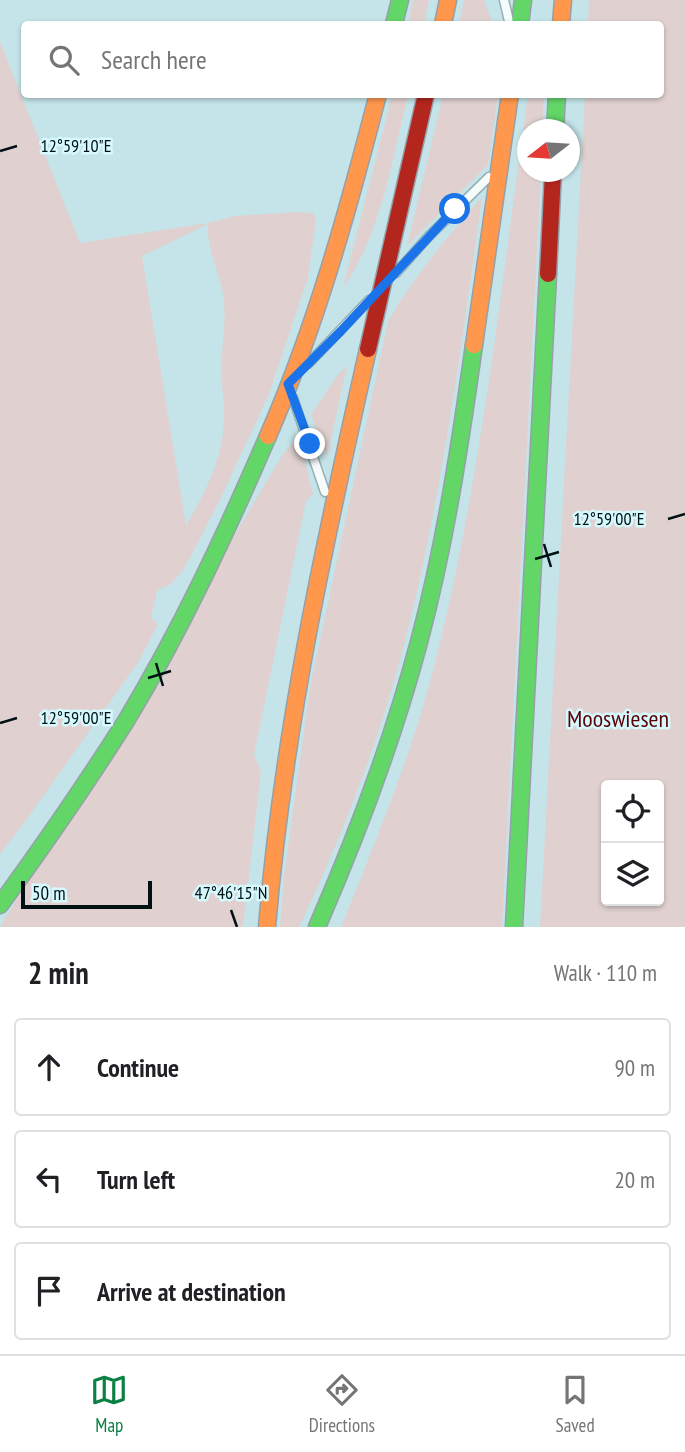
<!DOCTYPE html>
<meta charset="utf-8">
<style>
body{margin:0;font-family:"PT Sans Narrow",sans-serif;background:#f6f6f6;color:#202124}
.controls{position:absolute;right:21px;bottom:21px;display:grid;overflow:hidden;border-radius:7px;box-shadow:0 2px 5px #0004}
.controls button{width:63px;height:63px;display:grid;place-items:center;padding:0;border:0;border-bottom:2px solid #e0e0e0;background:#fff;color:#202124;font:35px sans-serif}
.compass{position:absolute;left:517px;top:119px;width:63px;height:63px;border-radius:50%;background:#fff;box-shadow:0 2px 5px #0004;rotate:253deg}
.scale{position:absolute;left:21px;bottom:18px;width:131px;box-sizing:border-box;padding-left:7px;border:4px solid #001013;border-top:0;font-size:19px;line-height:24px;white-space:nowrap;color:#001013;-webkit-text-stroke:5px #d6f9fe;paint-order:stroke}
.stop{position:absolute;width:21px;height:21px;margin:-16px;border:5px solid #1a73e8;border-radius:50%;background:#fff}
.stop.end{background:#1a73e8;border-color:#fff;box-shadow:0 2px 7px #0008}
.list{margin:0;padding:0;list-style:none}
h2{display:flex;justify-content:space-between;align-items:center;height:91px;margin:0;padding:0 28px;font-size:30px}
h2 small{font-size:23px;font-weight:400;color:#757577}
.list li{display:grid;grid-template-columns:46px 1fr auto;gap:21px;align-items:center;box-sizing:border-box;height:98px;margin:0 14px 14px;padding:0 14px;border:2px solid #e0e0e0;border-radius:7px}
.list b{display:block;font-size:26px;white-space:nowrap}
.list em{font-size:23px;font-style:normal;color:#757577}
.icon{flex:none;width:38px;height:38px;fill:none;stroke:currentColor;stroke-width:2;stroke-linecap:round;stroke-linejoin:round}
.map{position:relative;flex:none;width:685px;height:927px;overflow:hidden}
.search{position:absolute;background:#fff;box-shadow:0 2px 5px #0004;left:21px;right:21px;top:21px;height:77px;display:flex;align-items:center;gap:18px;box-sizing:border-box;padding:0 24px;border-radius:7px;color:#757577;font-size:26px}
.sheet{height:427px;background:#fff}
nav{display:flex;justify-content:space-around;align-items:center;box-sizing:border-box;height:98px;border-top:2px solid #e0e0e0;background:#fff;font-size:19px;color:#757577}
nav a{display:grid;justify-items:center;gap:4px}
nav .on{color:#0b8043}
.map>svg:first-child{display:block}
.green{fill:#e0d1d0;fill-rule:evenodd}
.lines{fill:none;stroke-linecap:round;stroke-linejoin:round}
.lane-casing{stroke:#96afb3;stroke-width:11}
.fast-casing{stroke:#97a0a9;stroke-width:19}
.slow-casing{stroke:#97a0a9;stroke-width:19}
.jam-casing{stroke:#97a0a9;stroke-width:19}
.lane{stroke:#f6fbfc;stroke-width:8}
.fast{stroke:#63d668;stroke-width:16}
.slow{stroke:#ff974d;stroke-width:16}
.jam{stroke:#b3261e;stroke-width:16}
.route{stroke:#1a73e8;stroke-width:9}
.ticks{fill:none;stroke:#001013;stroke-width:2.5}
.labels{text-anchor:middle;dominant-baseline:central;stroke-width:5;stroke-linejoin:round;paint-order:stroke}
.park-label{font-size:24px;fill:#5d0004;stroke:#d6f9fe}
.ticks-label{font-size:18px;text-anchor:middle;fill:#001013;stroke:#d6f9fe;stroke-width:5;stroke-linejoin:round;paint-order:stroke}
</style>
<div class="map">
<svg width="685" height="927" viewBox="0 0 685 927">
<rect width="100%" height="100%" fill="#c4e4e9"/>
<!-- green -->
<path class="green" d="M413,0H429L424,24H408Z
M464,0H484L493,24H459Z
M589,0H685V927H540L585,95L660,94V24H588ZM606,785H659V901H606Z
M0,42L80,243L208,223L234,216L295,212L313,213L316,220L308,277L269,394L219,502L184,569L170,585L157,590L151,618L158,624L139,661L27,819L0,854ZM208,224C206,251 222,276 224,302C226,323 222,346 221,367C221,385 225,403 224,420C223,458 205,494 186,525L142,256Z
M392,95H408C392,159 382,232 343,288Z
M443,95H498L488,165L407,246Z
M528,95H544L542,129L528,130V172H541L502,927H341C376,840 412,754 435,663C482,476 501,285 528,95Z
M482,197C461,347 442,498 404,645C379,741 342,837 299,927H280L284,876L310,687L388,321C415,275 448,236 482,197Z
M347,365L327,458L311,415L337,376Z
M299,436L313,494L306,501L254,755L261,772L243,927H0L283,454Z"/>
<g class="lines">
<!-- lane casing -->
<g class="lane-casing">
<path id="lane" d="M504,0L509,21
M396,273L429,236L489,177
M308,364L369,300
M293,398L325,492"/>
</g>
<!-- fast casing -->
<g class="fast-casing">
<path id="fast" d="M394,24L400,0
M520,24L523,0
M555,130L557,94
M0,905C44,845 86,784 126,721C181,630 226,533 268,436
M317,927C357,835 393,740 419,642C445,545 460,445 474,345
M514,927L548,274"/>
</g>
<!-- slow casing -->
<g class="slow-casing">
<path id="slow" d="M443,24L448,0
M561,24L563,0
M474,345L510,94
M268,436C316,326 348,210 378,94
M267,927C283,731 325,540 368,349"/>
</g>
<!-- jam casing -->
<g class="jam-casing">
<path id="jam" d="M548,274L553,172
M368,349L426,94"/>
</g>
<!-- lane -->
<use href="#lane" class="lane"/>
<!-- fast -->
<use href="#fast" class="fast"/>
<!-- slow -->
<use href="#slow" class="slow"/>
<!-- jam -->
<use href="#jam" class="jam"/>
</g>
<g class="lines">
<!-- route -->
<path class="route" d="M310,444L288,384L341,331L455,209"/>
</g>
<!-- ticks -->
<path class="ticks" d="M0,151L17,146M668,519L685,514M544,544L551,567M535,559L559,552M156,663L163,686M148,678L171,671M0,723L17,718M231,910L237,927"/>
<g class="labels">
<!-- park labels -->
<g class="park-label">
<text x="618" y="718">Mooswiesen</text>
</g>
</g>
<g class="ticks-label">
<text x="76" y="152">12°59'10"E</text>
<text x="609" y="525">12°59'00"E</text>
<text x="76" y="724">12°59'00"E</text>
<text x="231" y="899">47°46'15"N</text>
</g>
</svg>
<div class="controls">
<button><svg class="icon" aria-label="locate" viewBox="0 0 24 24"><circle cx="12" cy="12" r="6"/><path d="M12 2v4M12 18v4M2 12h4M18 12h4"/></svg></button>
<button><svg class="icon" aria-label="layers" viewBox="0 0 24 24"><path d="M12 4l9 5-9 5-9-5zM3 14l9 5 9-5"/></svg></button>
</div>
<svg class="compass" viewBox="-18 -18 36 36"><path d="M0-13l5 13h-10z" fill="#e53935"/><path d="M0 13l5-13h-10z" fill="#757577"/></svg>
<div class="scale">50 m</div>
<div class="stop" style="left:455px;top:209px"></div>
<div class="stop end" style="left:310px;top:444px"></div>
<div class="search"><svg class="icon" aria-label="search" viewBox="0 0 24 24"><circle cx="10" cy="10" r="6"/><path d="M15 15l6 6"/></svg>Search here</div>
</div>
<section class="sheet">
<h2>2 min<small>Walk · 110 m</small></h2>
<ul class="list">
<li><svg class="icon" aria-label="ahead" viewBox="0 0 24 24"><path d="M12 20V5M6 11l6-6 6 6"/></svg><div><b>Continue</b></div><em>90 m</em></li>
<li><svg class="icon" aria-label="left" viewBox="0 0 24 24"><path d="M17 20v-9H6M10 6l-5 5 5 5"/></svg><div><b>Turn left</b></div><em>20 m</em></li>
<li><svg class="icon" aria-label="arrive" viewBox="0 0 24 24"><path d="M6 21V4h12l-3 4 3 4H6"/></svg><div><b>Arrive at destination</b></div></li>
</ul>
</section>
<nav>
<a class="on"><svg class="icon" aria-label="map" viewBox="0 0 24 24"><path d="M3 6l6-2 6 2 6-2v14l-6 2-6-2-6 2zM9 4v14M15 6v14"/></svg>Map</a>
<a><svg class="icon" aria-label="directions" viewBox="0 0 24 24"><path d="M12 3l9 9-9 9-9-9zM9 14v-3h6M13 9l2 2-2 2"/></svg>Directions</a>
<a><svg class="icon" aria-label="saved" viewBox="0 0 24 24"><path d="M7 4h10v16l-5-4-5 4z"/></svg>Saved</a>
</nav>
